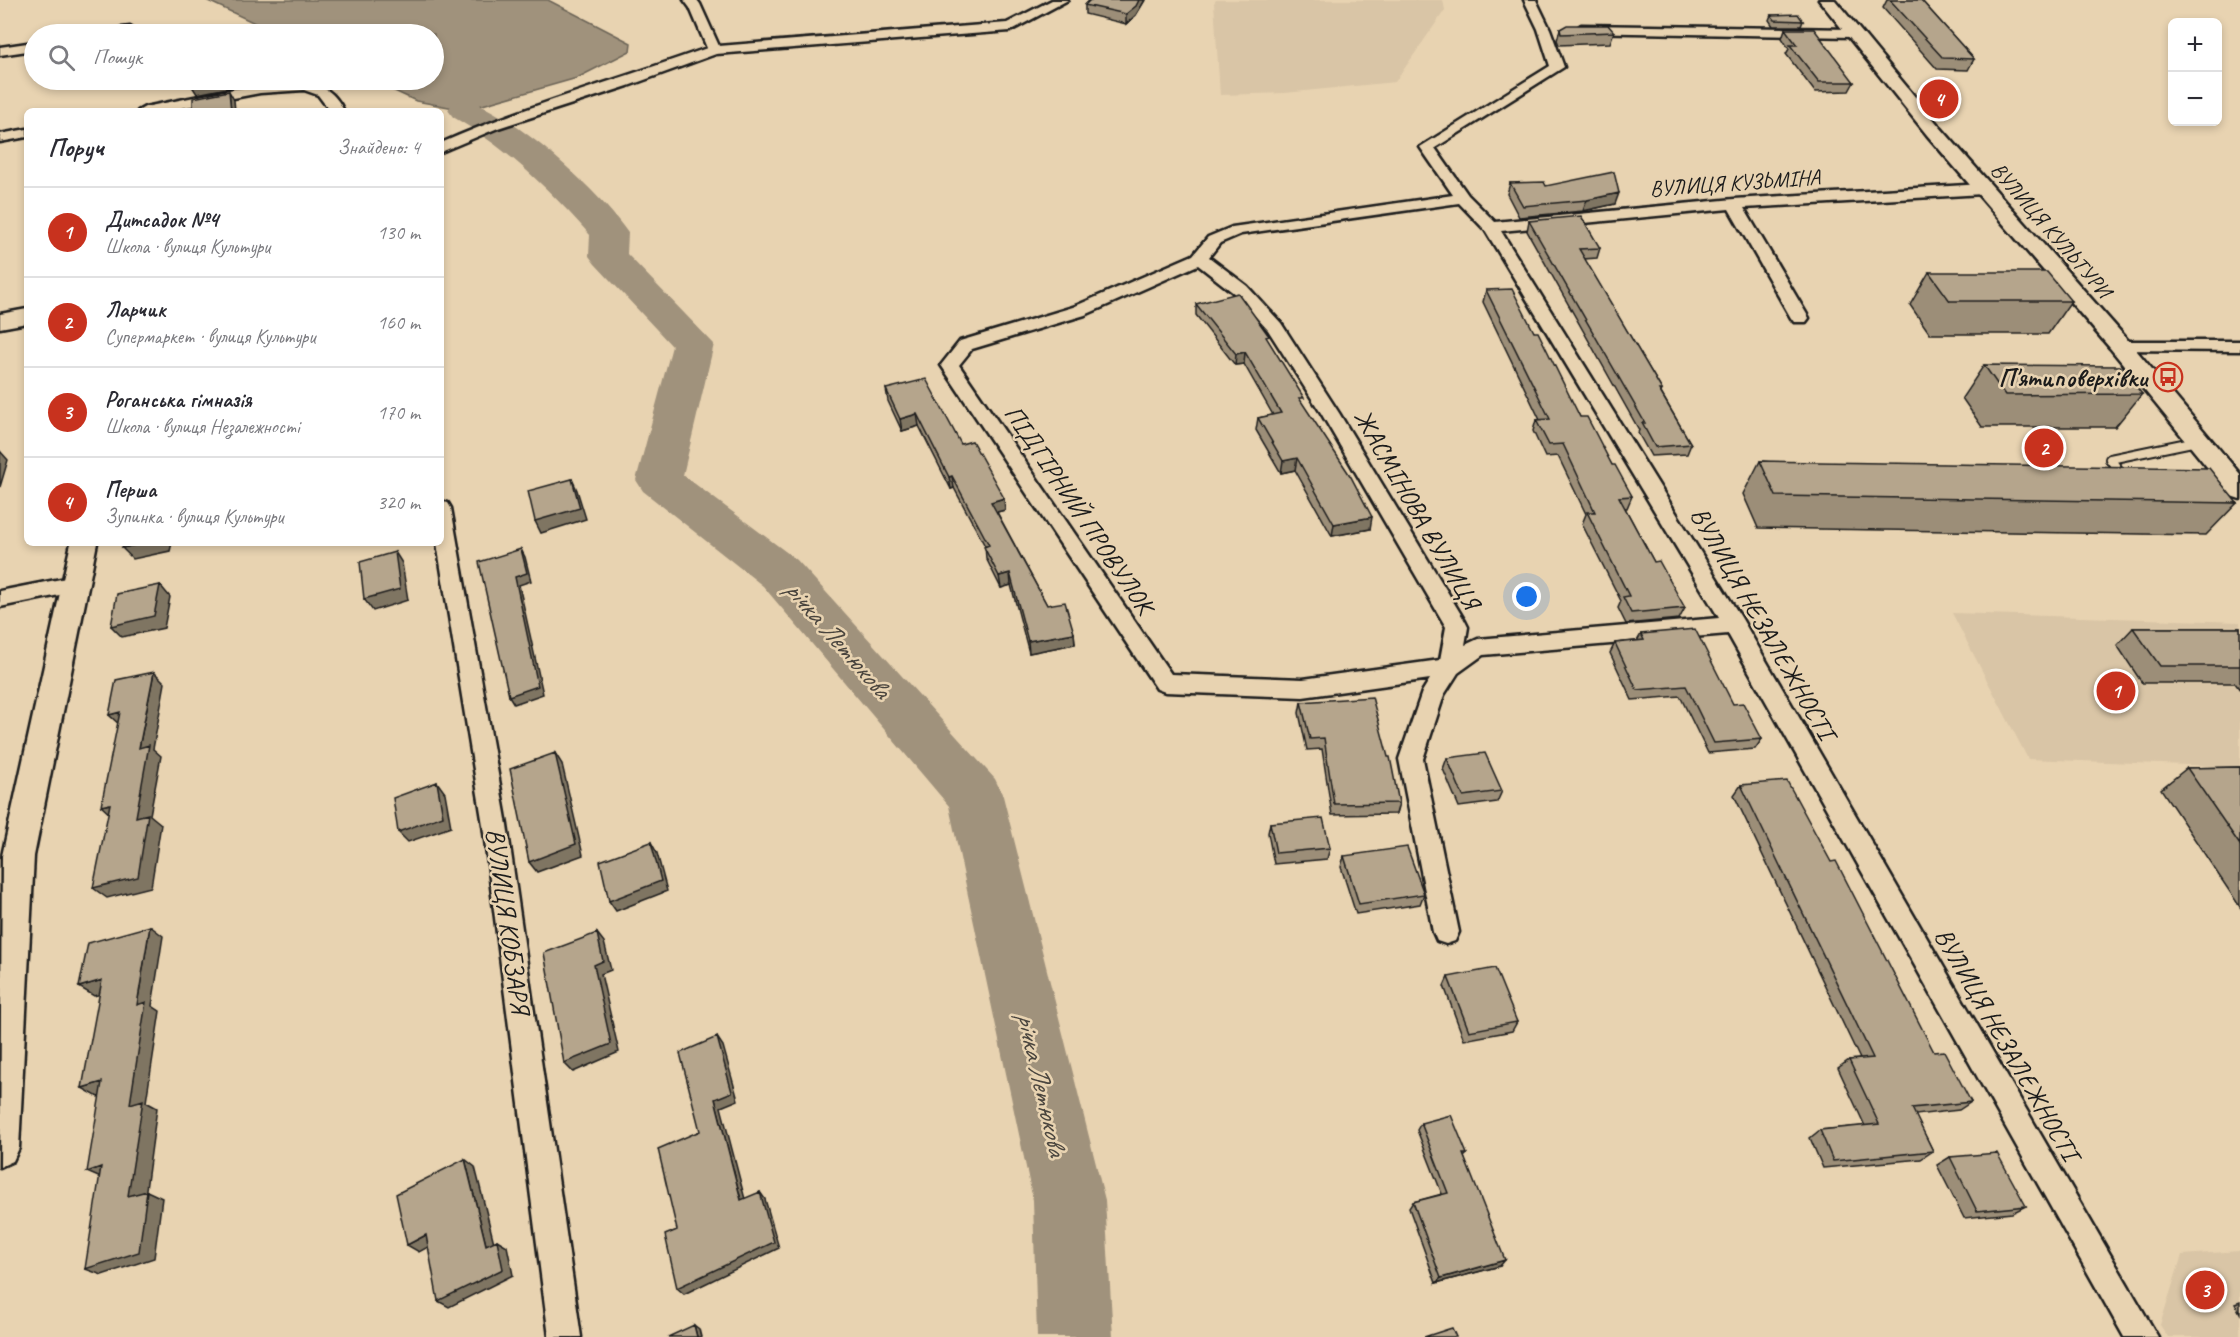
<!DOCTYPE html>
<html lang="uk">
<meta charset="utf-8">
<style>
body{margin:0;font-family:Caveat,sans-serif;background:#f2f2f3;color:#2b2b33}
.controls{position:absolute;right:18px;top:18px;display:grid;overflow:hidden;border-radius:9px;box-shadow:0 3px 9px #0003}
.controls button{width:54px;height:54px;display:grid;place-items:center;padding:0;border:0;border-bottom:2px solid #e1e1e2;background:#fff;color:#2b2b33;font:30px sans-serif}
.you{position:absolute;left:1527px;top:597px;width:21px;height:21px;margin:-15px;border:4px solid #fff;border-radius:50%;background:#1a73e8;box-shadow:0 0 0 9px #1a73e833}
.badge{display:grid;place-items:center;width:39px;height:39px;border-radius:50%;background:#c8321e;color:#fff;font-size:20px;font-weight:700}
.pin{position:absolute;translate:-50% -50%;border:3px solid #fff;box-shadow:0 2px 6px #0006}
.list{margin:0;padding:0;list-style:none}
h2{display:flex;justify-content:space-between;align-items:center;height:78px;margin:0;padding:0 24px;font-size:26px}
h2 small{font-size:20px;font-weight:400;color:#7c7c81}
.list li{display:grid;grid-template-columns:39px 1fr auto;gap:18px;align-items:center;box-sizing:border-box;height:90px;padding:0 24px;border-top:2px solid #e1e1e2}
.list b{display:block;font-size:22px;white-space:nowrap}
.list p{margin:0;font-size:20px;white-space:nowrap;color:#7c7c81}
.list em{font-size:20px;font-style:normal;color:#7c7c81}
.icon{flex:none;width:33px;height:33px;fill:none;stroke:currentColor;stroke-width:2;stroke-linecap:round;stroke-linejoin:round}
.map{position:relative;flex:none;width:2240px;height:1337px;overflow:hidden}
.search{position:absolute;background:#fff;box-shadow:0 3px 9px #0003;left:24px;top:24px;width:420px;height:66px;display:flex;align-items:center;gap:15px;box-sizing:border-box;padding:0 21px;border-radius:33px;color:#7c7c81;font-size:22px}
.panel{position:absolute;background:#fff;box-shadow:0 3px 9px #0003;left:24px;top:108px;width:420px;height:438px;border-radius:9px}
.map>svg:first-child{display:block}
.built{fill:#d9c5a6}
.water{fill:#a0927c;stroke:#6b6356;stroke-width:1.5}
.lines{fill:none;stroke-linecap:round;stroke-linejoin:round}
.river{fill:#a0927c;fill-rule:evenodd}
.service-casing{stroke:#1c1c1c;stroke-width:12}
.minor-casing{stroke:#1c1c1c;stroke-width:5}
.tertiary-casing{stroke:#1c1c1c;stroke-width:5}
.service{stroke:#e8d3b1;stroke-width:8}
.minor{fill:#e8d3b1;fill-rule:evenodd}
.tertiary{fill:#e8d3b1;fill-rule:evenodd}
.wall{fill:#9c8e78;stroke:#1c1c1c;stroke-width:1.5}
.shaded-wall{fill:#7f7462;stroke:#1c1c1c;stroke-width:1.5}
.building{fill:#b5a58c;stroke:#1c1c1c;stroke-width:1.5}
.labels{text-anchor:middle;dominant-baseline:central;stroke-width:5;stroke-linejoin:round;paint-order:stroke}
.far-street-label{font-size:22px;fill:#1c1c1c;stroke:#e8d3b1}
.poi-label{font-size:26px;font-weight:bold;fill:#1c1c1c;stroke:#e8d3b1;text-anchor:end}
.street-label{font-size:26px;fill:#1c1c1c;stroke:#e8d3b1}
.water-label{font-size:27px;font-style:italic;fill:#4a453e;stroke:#e8d3b1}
</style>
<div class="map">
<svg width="2240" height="1337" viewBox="0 0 2240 1337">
<rect width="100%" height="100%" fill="#e8d3b1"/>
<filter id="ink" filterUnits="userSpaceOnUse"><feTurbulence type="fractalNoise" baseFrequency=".0167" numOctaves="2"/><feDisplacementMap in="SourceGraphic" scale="12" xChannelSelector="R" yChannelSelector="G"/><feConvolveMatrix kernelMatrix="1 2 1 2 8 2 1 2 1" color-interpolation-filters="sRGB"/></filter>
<g filter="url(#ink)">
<!-- built -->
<path class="built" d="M1216,0H1443L1445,10L1395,82L1285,93L1220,95L1214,3Z
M1952,613L2240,622V767L2028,759Z
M2240,1251V1337H2168L2160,1325L2182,1255Z"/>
<!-- water -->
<path class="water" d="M206,0H548L631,43L630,51L577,78L465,110L416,101L371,80H434V34H278Z"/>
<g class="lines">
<!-- river -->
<path class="river" d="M465,100C513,112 600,192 628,233L627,254L714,344L683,475L797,560L995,779L1003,796L1105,1200L1113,1337H1037L1033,1200L949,806L763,586L643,491L636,480L672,346L595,264L589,256L590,235C549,189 507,148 453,117L448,110L453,103Z"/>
<!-- service casing -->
<g class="service-casing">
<path id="service" d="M2123,476L2110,459L2197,441"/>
</g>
<!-- minor casing -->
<g class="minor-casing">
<path id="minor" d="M684,0H697L700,4L719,46L1007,23L1052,0H1068L1010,31L716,54L628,86L498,128L441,152V143C527,105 618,80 707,48L690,8Z
M1524,0H1536L1550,29L1564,67L1435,148L1468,195L1495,222L1734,199L1983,184L1991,189L1983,194L1744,208L1809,318L1806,322H1794L1791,318L1729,209L1501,231L1742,619L2158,1337H2124L1728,634L1483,655L1458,673L1444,695L1423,759L1459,932L1455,941L1446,944L1437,941L1433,932L1399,759L1422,692L1430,679L1303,697L1165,692L1157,689L941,365L960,341L1073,307L1193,255L1208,237L1232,227L1453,195L1420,147L1550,66L1538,29ZM1459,203L1485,230L1719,618L1478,639L1465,645L1468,627L1465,621L1339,413L1281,323L1247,286L1209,257L1220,243L1241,234ZM1198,265L1235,294L1268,330L1321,413L1446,627L1440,660L1303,679L1171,674L959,365L972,349L1085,315Z
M1581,25L1852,29L1859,33L1852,37L1576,32L1575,29Z
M130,27L136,31L135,34H99L106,30Z
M34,42V50L0,55V47Z
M304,82C323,85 335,92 344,111H330L318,95L304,90L260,93L165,111H138L145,107L234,89Z
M27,129V137L0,142V134Z
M2121,341H2240V351L2115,350L2112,346L2115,342Z
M441,501L448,503L451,508L507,825L581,1337H549L483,825L437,543H441Z
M76,576L84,578L87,584L84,590L0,607V591Z"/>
</g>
<!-- tertiary casing -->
<g class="tertiary-casing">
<path id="tertiary" d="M1819,0H1835L1940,127L2126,338L2240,474V499L2231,496L2216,478L2110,348L1927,135Z
M27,309V323L0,328V314Z
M71,543H97L34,856L19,1148L13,1161L0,1167L2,856Z"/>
</g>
<!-- service -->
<use href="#service" class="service"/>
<!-- minor -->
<use href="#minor" class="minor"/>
<!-- tertiary -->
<use href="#tertiary" class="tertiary"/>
</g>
<!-- wall -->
<path class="wall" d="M1090,0H1145L1136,15L1126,24L1085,14V5Z
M1887,0H1921L1974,59L1968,70L1937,69L1883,8Z
M1771,15L1803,21L1801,26H1773L1769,20Z
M1560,29L1614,32L1610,43L1559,45L1557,40Z
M1785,29L1854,82L1849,91L1815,92L1786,54L1789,49L1782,38Z
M1510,183L1546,186L1615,204L1583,211L1519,217L1507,194Z
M1529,221L1600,248L1597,258L1584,259L1662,390L1661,393L1691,444L1687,454L1651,456L1638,433L1639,430L1527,231Z
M1929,272L2071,301L2048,334H1930L1910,305Z
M1486,290L1534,332L1580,417L1612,465L1632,496L1627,508H1625L1654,562L1685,608L1679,619L1626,624L1618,608L1621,601L1582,524L1586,514L1558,456L1545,457L1533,431L1536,420H1540L1483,302Z
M1196,304L1268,341L1370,529L1332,536L1295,470L1281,473L1256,430L1258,418L1273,415L1244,364L1235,365L1196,315Z
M1984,365L2142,394L2115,427H1982L1962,398Z
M886,389L961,444L1005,510L997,512L1047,605L1074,633L1075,644L1029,653L1011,585L1001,588L986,558L985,546L954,488L951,489L919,426L902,431L888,401Z
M1760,461L2237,503L2206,535L1758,528L1743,494Z
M2133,628H2240V690L2235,683H2142L2117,645Z
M1641,634L1733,704L1762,739L1755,749L1708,753L1680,696L1632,700L1610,653L1615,643L1637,641Z
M1301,702L1388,757L1399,803L1396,814L1332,815L1322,749L1307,750L1299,713Z
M1447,758L1502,791L1497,802L1459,807L1443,769Z
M2240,767V907L2161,789L2187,768Z
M1741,785L1934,1052L1971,1102L1959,1110L1915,1115L1933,1151L1921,1159L1823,1168L1810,1138L1820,1130L1865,1126L1838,1068L1849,1060L1860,1059L1734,795Z
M1270,823L1330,848L1327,859L1274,864L1268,833Z
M1344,856L1424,894L1420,904L1356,914L1341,867Z
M1448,977L1517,1022L1512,1031L1464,1040L1444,986Z
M1421,1123L1467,1154L1464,1157L1500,1266L1436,1283L1409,1208L1413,1202L1442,1194L1417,1130Z
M1950,1157L2026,1206L2012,1213L1964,1218L1937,1165Z
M2240,1302V1313L2235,1304Z"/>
<!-- shaded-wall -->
<path class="shaded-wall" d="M1139,0H1145L1136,15L1126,24V14Z
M208,80H232V87L197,94L190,83Z
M229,91L234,100L235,111H231Z
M1619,193L1615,204L1583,211L1587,200Z
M1245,352L1244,364L1235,365L1236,354Z
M917,414L919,426L902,431L900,419Z
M0,451L8,460L0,487Z
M1297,458L1295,470L1281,473L1283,461Z
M952,476L954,488L951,489L949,477Z
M572,479L577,490L586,519L541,533L535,521Z
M1004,498L1005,510L993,513L991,502Z
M1372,517L1370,529L1332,536L1334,524Z
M144,543H172L170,551L133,559L122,548Z
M521,549L525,557L531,581L519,585L543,694L514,704L509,696L515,577Z
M395,552L402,563L408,600L373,611L364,599Z
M1010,573L1011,585L1001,588L999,576Z
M160,585L170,597L164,628L122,637L111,626Z
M1074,633L1075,644L1029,653L1028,641Z
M154,672L165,683L153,749L161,756L150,815L161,824L151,887L107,898L93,888L139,748Z
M120,712L121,726L109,715Z
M555,753L562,764L583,855L537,872L529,862Z
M437,782L445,793L451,827L408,842L398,832Z
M110,804L113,817L101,806Z
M651,842L657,853L667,891L616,911L609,901Z
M150,926L163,936L152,1006L160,1011L146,1102L157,1108L144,1204L128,1196L130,1104L137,1005Z
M597,933L604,942L611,970L601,974L619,1052L573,1072L564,1063L594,965Z
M102,980L116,990L94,996L79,987Z
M717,1037L723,1046L738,1100L721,1107L747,1207L741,1200L715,1099Z
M102,1082L117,1091L98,1097L82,1088Z
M465,1159L475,1167L496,1251L486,1245Z
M101,1167L103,1179L87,1172Z
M147,1191L162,1198L154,1258L102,1275L85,1269Z
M760,1192L765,1199L779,1248L684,1294L677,1288Z
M426,1235L437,1242L419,1252L407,1245Z
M497,1240L507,1246L513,1275L449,1307L438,1301Z
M1505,1260L1500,1266L1436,1283L1441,1278Z
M694,1325L699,1329L701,1337H697Z"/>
<!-- building -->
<path class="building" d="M1090,0H1139L1136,6L1126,14L1085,5Z
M1890,0H1921L1974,59L1943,58Z
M1798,14L1803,21L1775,20L1771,15Z
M1567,25H1608L1614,32L1561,34L1560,29Z
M1785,29H1814L1854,82H1819L1790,45H1797Z
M190,80H208L190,83Z
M229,91L231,111H193V98Z
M1614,172L1619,193L1587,200L1523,206L1510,183L1544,182L1546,186Z
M1581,216L1600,248L1579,249L1662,390H1659L1691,444L1655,447L1642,423H1645L1529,221Z
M1929,272H2047L2071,301H1950Z
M1512,289L1534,332H1538L1580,417H1587L1612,465H1615L1632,496L1619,497L1654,562L1659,561L1685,608L1631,613L1623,597L1629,596L1587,512H1595L1563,444L1549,445L1536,420L1550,419L1486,290Z
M1238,293L1269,336L1266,337L1304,398H1299L1351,477L1372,517L1334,524L1297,458L1283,461L1258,418L1281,413L1245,352L1236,354L1196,304Z
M1984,365L2120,366L2142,394L2005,395Z
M926,379L961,444L972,441L1004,498L991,502L1047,605L1065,602L1074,633L1028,641L1010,573L999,576L984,547L989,545L952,476L949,477L917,414L900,419L886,389Z
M1760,461L2209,468L2237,503L1776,496Z
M572,479L580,508L535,521L528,491Z
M123,543H144L122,548Z
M521,549L527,573L515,577L538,686L509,696L479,562Z
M395,552L400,589L364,599L360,562Z
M160,585L154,616L111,626L117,594Z
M2133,628H2240V666H2160Z
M1695,629L1733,704L1743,703L1762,739L1714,743L1686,686L1637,690L1615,643L1644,640L1641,634Z
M154,672L139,748L149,745L136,817L148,814L138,877L93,888L110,804L101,806L120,712L109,715L116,680Z
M1372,697L1388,757H1390L1399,803L1334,804L1324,738L1310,739L1301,702Z
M555,753L576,844L529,862L510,769Z
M1485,753L1502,791L1463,796L1447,758Z
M2240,767V845L2187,768Z
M1787,781L1831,862L1836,861L1934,1052L1944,1051L1971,1102L1912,1108L1933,1151L1833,1161L1820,1130L1879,1124L1849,1060L1873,1058L1741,785Z
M437,782L443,816L398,832L393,798Z
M1323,818L1330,848L1276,853L1270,823Z
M651,842L661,881L609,901L600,861Z
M1407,847L1424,894L1359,904L1344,856Z
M150,926L137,1005L146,1002L130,1104L143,1100L128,1196L147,1191L139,1252L85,1269L101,1167L87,1172L102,1082L82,1088L102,980L79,987L88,943Z
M597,933L603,961L594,965L611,1044L564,1063L544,953Z
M1495,968L1517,1022L1469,1031L1448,977Z
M717,1037L732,1092L715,1099L741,1200L760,1192L774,1242L677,1288L665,1235L677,1230L658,1149L700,1131L680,1053Z
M1451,1115L1467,1154H1463L1505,1260L1441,1278L1413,1202L1448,1193L1421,1123Z
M1997,1153L2026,1206L1977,1211L1950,1157Z
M465,1159L486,1245L497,1240L503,1269L438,1301L426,1235L407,1245L396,1194Z
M694,1325L697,1337H668Z
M1452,1328L1456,1337H1424Z"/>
</g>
<!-- icons -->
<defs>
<g id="bus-ring" transform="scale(1.5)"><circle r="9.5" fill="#e8d3b1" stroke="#c8321e" stroke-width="1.5"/><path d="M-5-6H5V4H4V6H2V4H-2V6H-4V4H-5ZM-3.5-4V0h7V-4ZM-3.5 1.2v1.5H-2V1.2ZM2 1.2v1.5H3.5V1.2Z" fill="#c8321e"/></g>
</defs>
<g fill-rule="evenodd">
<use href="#bus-ring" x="2168" y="377"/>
</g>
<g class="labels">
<!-- far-street labels -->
<g class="far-street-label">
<text transform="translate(1735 183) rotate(-4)">ВУЛИЦЯ КУЗЬМІНА</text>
<text transform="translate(2051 230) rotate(49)">ВУЛИЦЯ КУЛЬТУРИ</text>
</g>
<!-- poi labels -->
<g class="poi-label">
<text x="2147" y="377">П'ятиповерхівки</text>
</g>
<!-- street labels -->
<g class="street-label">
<text transform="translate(1079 509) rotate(56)">ПІДГІРНИЙ ПРОВУЛОК</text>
<text transform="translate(1417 509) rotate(60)">ЖАСМІНОВА ВУЛИЦЯ</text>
<text transform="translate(1763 623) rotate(60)">ВУЛИЦЯ НЕЗАЛЕЖНОСТІ</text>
<text transform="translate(508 921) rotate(82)">ВУЛИЦЯ КОБЗАРЯ</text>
<text transform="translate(2007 1044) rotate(60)">ВУЛИЦЯ НЕЗАЛЕЖНОСТІ</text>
</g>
<!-- water labels -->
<g class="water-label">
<text transform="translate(838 639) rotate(49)">річка Летюкова</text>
<text transform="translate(1042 1084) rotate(77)">річка Летюкова</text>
</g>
</g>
</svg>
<div class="controls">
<button>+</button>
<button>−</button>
</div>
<div class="you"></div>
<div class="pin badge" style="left:2116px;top:691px">1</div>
<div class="pin badge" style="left:2044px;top:448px">2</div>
<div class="pin badge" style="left:2205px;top:1290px">3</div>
<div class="pin badge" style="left:1939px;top:99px">4</div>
<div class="search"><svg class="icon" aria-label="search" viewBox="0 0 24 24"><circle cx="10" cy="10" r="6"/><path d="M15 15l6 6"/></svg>Пошук</div>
<section class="panel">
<h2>Поруч<small>Знайдено: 4</small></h2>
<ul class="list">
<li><span class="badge">1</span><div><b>Дитсадок №4</b><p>Школа · вулиця Культури</p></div><em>130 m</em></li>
<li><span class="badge">2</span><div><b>Ларчик</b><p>Супермаркет · вулиця Культури</p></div><em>160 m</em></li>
<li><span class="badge">3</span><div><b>Роганська гімназія</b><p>Школа · вулиця Незалежності</p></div><em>170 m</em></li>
<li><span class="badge">4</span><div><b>Перша</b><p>Зупинка · вулиця Культури</p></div><em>320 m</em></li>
</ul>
</section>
</div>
